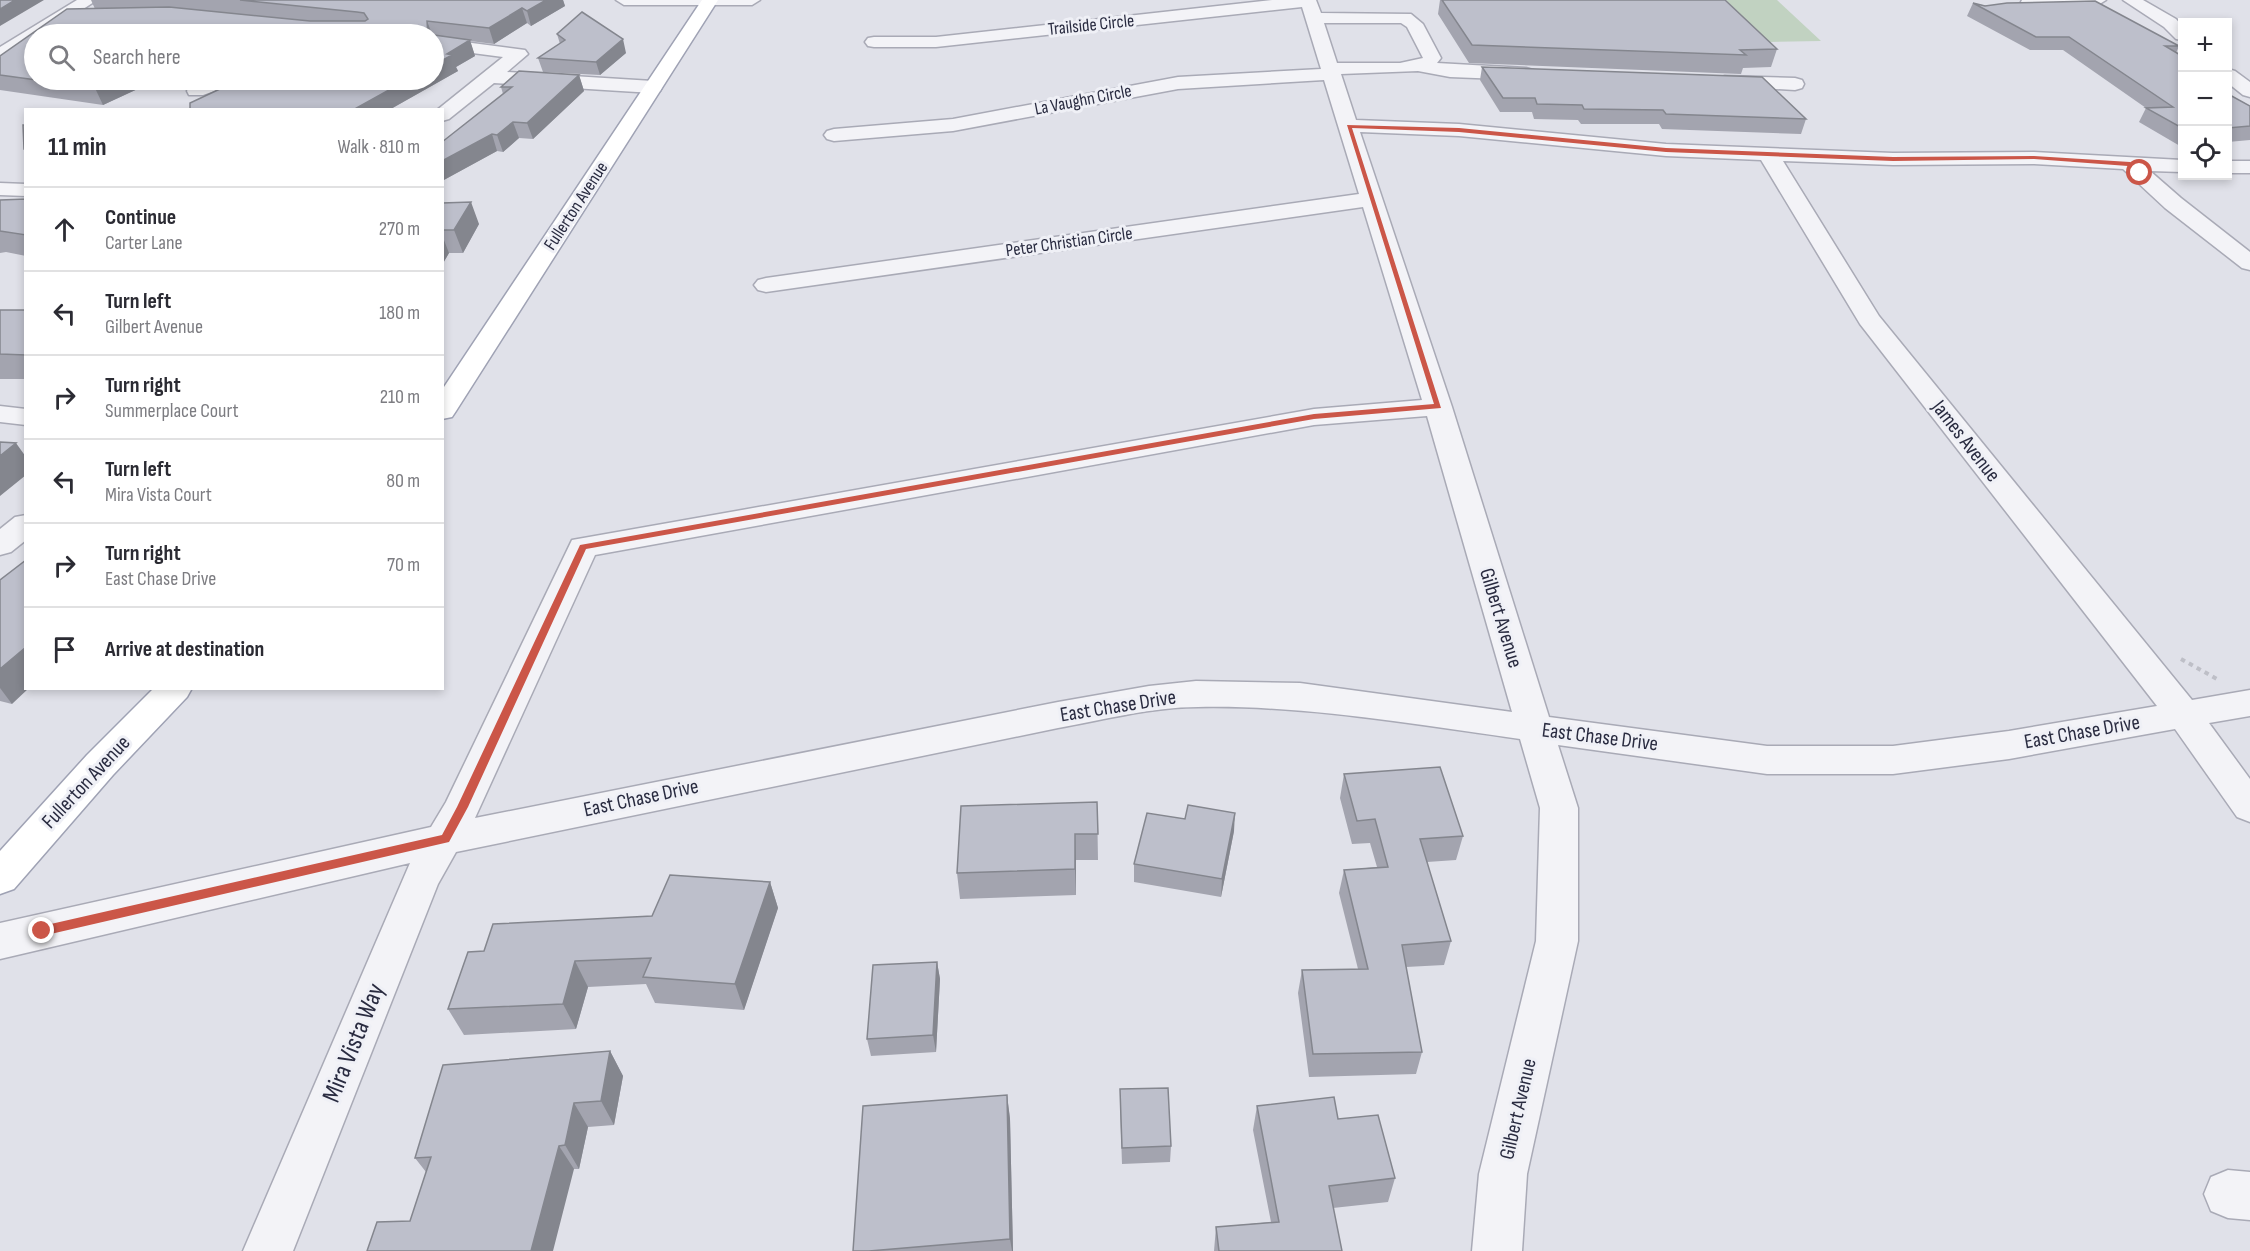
<!DOCTYPE html>
<meta charset="utf-8">
<style>
body{margin:0;font-family:"Sofia Sans Condensed",sans-serif;background:#f7f7f7;color:#2b2b33}
.controls{position:absolute;right:18px;top:18px;display:grid;overflow:hidden;border-radius:0px;box-shadow:0 3px 9px #0003}
.controls button{width:54px;height:54px;display:grid;place-items:center;padding:0;border:0;border-bottom:2px solid #e1e1e2;background:#fff;color:#2b2b33;font:30px sans-serif}
.stop{position:absolute;width:18px;height:18px;margin:-14px;border:4px solid #cb5648;border-radius:50%;background:#fff}
.stop.end{background:#cb5648;border-color:#fff;box-shadow:0 2px 6px #0008}
.list{margin:0;padding:0;list-style:none}
h2{display:flex;justify-content:space-between;align-items:center;height:78px;margin:0;padding:0 24px;font-size:26px}
h2 small{font-size:20px;font-weight:400;color:#7c7c81}
.list li{display:grid;grid-template-columns:39px 1fr auto;gap:18px;align-items:center;box-sizing:border-box;height:84px;padding:0 24px;border-top:2px solid #e1e1e2}
.list b{display:block;font-size:22px;white-space:nowrap}
.list p{margin:0;font-size:20px;white-space:nowrap;color:#7c7c81}
.list em{font-size:20px;font-style:normal;color:#7c7c81}
.icon{flex:none;width:33px;height:33px;fill:none;stroke:currentColor;stroke-width:2;stroke-linecap:round;stroke-linejoin:round}
.map{position:relative;flex:none;width:2250px;height:1251px;overflow:hidden}
.search{position:absolute;background:#fff;box-shadow:0 3px 9px #0003;left:24px;top:24px;width:420px;height:66px;display:flex;align-items:center;gap:15px;box-sizing:border-box;padding:0 21px;border-radius:33px;color:#7c7c81;font-size:22px}
.panel{position:absolute;background:#fff;box-shadow:0 3px 9px #0003;left:24px;top:108px;width:420px;height:582px;border-radius:0px}
.map>svg:first-child{display:block}
.green{fill:#c1d2c1}
.lines{fill:none;stroke-linecap:round;stroke-linejoin:round}
.minor-casing{stroke:#a9aab6;stroke-width:3}
.major-casing{stroke:#9fa2b4;stroke-width:3}
.path{stroke:#bebfc7;stroke-width:4;stroke-dasharray:4.5 4.5;stroke-linecap:butt}
.minor{fill:#f3f3f7;fill-rule:evenodd}
.major{fill:#fff;fill-rule:evenodd}
.wall{fill:#a3a4af}
.shaded-wall{fill:#84868e}
.building{fill:#bdbfcb;stroke:#84868e;stroke-width:1.5}
.route{fill:#cb5648}
.labels{text-anchor:middle;dominant-baseline:central;stroke-width:6;stroke-linejoin:round;paint-order:stroke}
.far-street-label{font-size:18px;fill:#292b40;stroke:#eff0f6}
.street-label{font-size:21px;fill:#292b40;stroke:#eff0f6}
.near-street-label{font-size:26px;fill:#292b40;stroke:#eff0f6}
</style>
<div class="map">
<svg width="2250" height="1251" viewBox="0 0 2250 1251">
<rect width="100%" height="100%" fill="#e0e1e9"/>
<!-- green -->
<path class="green" d="M1726,0H1777L1821,41L1768,42Z"/>
<g class="lines">
<!-- minor casing -->
<g class="minor-casing">
<path id="minor" d="M77,0H97L45,34H34V41L0,60V47Z
M616,0H760L752,5H624Z
M1272,0H1316L1321,13L1411,14L1423,24L1441,58L1437,63L1526,68L1533,70L1535,74L1533,78L1526,80L1450,77L1418,71L1341,74L1356,120L1459,124L1666,144L1893,153L2034,152L2182,160V172L2150,171L2181,198L2250,252V270L2242,268L2165,208L2123,169L2034,164L1893,165L1783,161L1879,316L2192,700L2250,690V716L2209,723L2250,779V822L2237,817L2175,729L2009,759L1893,774H1767L1558,745L1578,808V941L1527,1174L1522,1251H1472L1479,1174L1536,941L1540,808L1520,739C1413,724 1306,705 1198,707C1151,707 1104,720 1058,728L456,852L438,884L293,1251H243L410,863L0,959V923L431,827L446,802L572,540L1314,409L1422,400L1363,207L766,292L758,290L754,285L758,280L766,278L1359,194L1324,80L1178,89L953,131L834,141L827,139L824,135L827,131L834,129L953,119L1178,77L1321,69L1302,7L936,47H874L868,46L865,42L868,38L874,37H936ZM1324,23H1401L1407,27L1423,58L1400,63H1337ZM1360,132L1459,136L1666,156L1761,160L1860,324L2157,706L2009,731L1893,746H1767L1549,717L1452,407ZM1427,416L1512,712L1300,683L1196,681L1149,686L1058,702L475,818L595,555L1314,425Z
M2022,0H2106L2098,5L2028,9L2020,4Z
M2123,0H2143L2176,19L2182,26V40L2176,39L2164,27Z
M434,38L525,50L528,54L507,72L653,81L660,83L662,87L660,91L653,93L494,83L449,119L442,121V110H437L503,57L434,48Z
M2228,69L2235,71L2250,82V97L2243,95L2228,83Z
M1725,76L1795,78L1802,80L1804,84L1802,88L1795,90L1718,86L1716,82L1718,78Z
M211,80H236L234,84L203,95H189L187,91L189,87Z
M2228,161H2250V173H2228Z
M0,183L26,184V196L0,195Z
M0,406L26,409V425L0,422Z
M26,515V540L11,552L0,555V529L15,517Z
M2228,1170L2250,1172V1220L2228,1218L2211,1211L2204,1194L2211,1177Z"/>
</g>
<!-- major casing -->
<g class="major-casing">
<path id="major" d="M702,0H718L456,411L452,417L442,419V390Z
M154,688H192L187,697L113,775L14,889L0,894V851L87,755Z"/>
</g>
<!-- path -->
<path class="path" d="M2181,659L2217,679"/>
<!-- minor -->
<use href="#minor" class="minor"/>
<!-- major -->
<use href="#major" class="major"/>
</g>
<!-- wall -->
<path class="wall" d="M91,0H563L565,6L531,26L527,23L494,44L470,41L475,56L456,67L458,71L389,110H190V103L239,80H434V34H34V80H157L103,105L0,90V56L67,9H95Z
M1440,0H1725L1777,49L1771,67L1743,68L1741,74L1469,63L1438,14Z
M1973,3L2179,46L2176,53L2182,56V146H2180L2139,122L2146,108L2063,50H2030L1967,16Z
M557,34L626,53L600,75L543,72L538,58L560,44Z
M1482,67L1806,119L1801,134L1662,129L1659,124H1581L1578,120L1534,119L1532,112H1500L1480,80Z
M579,75L584,91L533,139L519,138L503,152L497,151L442,181V142L503,94L501,87Z
M2228,94L2250,106V140L2228,142Z
M26,199V256L6,252L0,253V200Z
M442,203L479,224L463,253H449L442,265Z
M0,310H26V379H0Z
M0,580L12,704L0,701Z
M1344,774L1463,836L1456,860L1427,862L1451,941L1444,965L1406,967L1422,1052L1416,1074L1309,1077L1298,993L1302,970L1358,969L1339,893L1344,870L1377,867L1370,843L1352,844L1340,798Z
M1097,802L1098,860H1076V895L960,899L957,873Z
M1234,831L1221,897L1134,882V864Z
M770,882L778,908L744,1010L655,1003L646,984L588,987L576,1029L464,1035L448,1009L484,951L652,916Z
M937,962L940,979L936,1052L871,1056L867,1039Z
M610,1051L623,1076L614,1125L588,1127L579,1169H574L410,1221L426,1172L415,1158Z
M1007,1095L1010,1119L1013,1251H853Z
M1120,1106L1171,1146L1170,1162L1122,1164Z
M1257,1106L1338,1119L1395,1178L1388,1202L1333,1208L1342,1251H1214L1216,1227L1271,1222L1253,1130Z"/>
<!-- shaded-wall -->
<path class="shaded-wall" d="M15,0H44L0,26V9Z
M546,0H563L565,6L531,26L527,11Z
M522,8L527,23L494,44L489,28Z
M427,21L432,34H428Z
M623,39L626,53L600,75L596,62Z
M470,40L475,56L456,67L458,71L389,110H353L407,80H434V65L447,54Z
M579,75L584,91L533,139L527,123Z
M114,80H157L103,105L95,88Z
M513,122L519,138L503,152L497,135Z
M492,134L497,151L442,181V161Z
M471,202L479,224L463,253L454,230Z
M442,235L449,253L442,265Z
M16,443L26,457V475L0,496V456Z
M26,647V688H29L12,704L0,688V669Z
M1235,813L1234,831L1221,897L1222,879Z
M1075,834L1076,860V895L1075,869Z
M770,882L778,908L744,1010L735,984Z
M575,961L588,987L576,1029L563,1004Z
M937,962L940,979L936,1052L933,1035Z
M610,1051L623,1076L614,1125L601,1101Z
M1007,1095L1010,1119L1013,1251H1012L1010,1239Z
M574,1103L588,1127L579,1169L565,1145Z
M559,1146L574,1169L553,1251H531Z"/>
<!-- building -->
<path class="building" d="M0,0H15L0,9Z
M240,0H546L527,11L522,8L489,28L427,21L428,34H34V80H114L95,88L0,75V56L67,9L169,7L310,21H365L368,19L364,13L357,12Z
M1442,0H1725L1777,49L1740,50L1746,55L1472,45Z
M2095,1L2179,46H2165L2182,56V128L2146,108L2173,107L2069,37H2036L1973,3L1985,6L2007,3Z
M582,12L623,39L596,62L538,58L565,40L557,34Z
M434,35L470,40L447,54L452,55L434,65Z
M1482,67L1762,77L1806,119L1666,114L1663,110L1584,109L1582,105L1537,104L1535,98H1503Z
M519,71L579,75L527,123L513,122L497,135L492,134L442,161V142L512,87H501Z
M239,80H407L353,110H190V103Z
M2228,94L2250,106V126L2228,128Z
M23,125H26V149H24Z
M26,199V235L0,231V200Z
M471,202L454,230H442V203Z
M0,310H26V355L0,354Z
M0,442L16,443L0,456Z
M26,560V647L0,669V580Z
M1440,767L1463,836L1420,839L1451,941L1402,945L1422,1052L1313,1054L1302,970L1368,969L1344,870L1388,867L1375,819L1357,821L1344,774Z
M1097,802L1098,834H1075V869L957,873L961,806Z
M1188,805L1235,813L1222,879L1134,864L1147,813L1185,819Z
M670,875L770,882L735,984L643,977L651,958L575,961L563,1004L448,1009L468,952L484,951L493,924L652,916Z
M937,962L933,1035L867,1039L873,965Z
M610,1051L601,1101L574,1103L565,1145L559,1146L531,1251H367L377,1222L410,1221L431,1157L415,1158L443,1065Z
M1168,1088L1171,1146L1122,1148L1120,1089Z
M1007,1095L1010,1239L869,1251H853L863,1106Z
M1334,1097L1338,1119L1378,1115L1395,1178L1329,1186L1342,1251H1219L1216,1227L1279,1222L1257,1106Z"/>
<!-- route -->
<path class="route" d="M1347,125L1459,128L1666,148L1893,157L2034,156L2130,162L2143,173L2138,175L2128,166L2034,159L1893,161L1666,152L1459,132L1352,128L1441,408L1314,419L586,549L468,807L449,842L42,936L38,934V927L42,926L442,835L457,807L580,545L1314,414L1434,404Z"/>
<g class="labels">
<!-- far-street labels -->
<g class="far-street-label">
<text transform="translate(1091 25) rotate(-6)">Trailside Circle</text>
<text transform="translate(1083 100) rotate(-11)">La Vaughn Circle</text>
<text transform="translate(576 206) rotate(-57)">Fullerton Avenue</text>
<text transform="translate(1069 242) rotate(-8)">Peter Christian Circle</text>
</g>
<!-- street labels -->
<g class="street-label">
<text transform="translate(1966 441) rotate(52)">James Avenue</text>
<text transform="translate(1501 618) rotate(73)">Gilbert Avenue</text>
<text transform="translate(1118 706) rotate(-9)">East Chase Drive</text>
<text transform="translate(2082 732) rotate(-10)">East Chase Drive</text>
<text transform="translate(1600 737) rotate(7)">East Chase Drive</text>
<text transform="translate(86 782) rotate(-47)">Fullerton Avenue</text>
<text transform="translate(641 798) rotate(-12)">East Chase Drive</text>
<text transform="translate(1518 1109) rotate(-77)">Gilbert Avenue</text>
</g>
<!-- near-street labels -->
<g class="near-street-label">
<text transform="translate(354 1043) rotate(-68)">Mira Vista Way</text>
</g>
</g>
</svg>
<div class="controls">
<button>+</button>
<button>−</button>
<button><svg class="icon" aria-label="locate" viewBox="0 0 24 24"><circle cx="12" cy="12" r="6"/><path d="M12 2v4M12 18v4M2 12h4M18 12h4"/></svg></button>
</div>
<div class="stop" style="left:2140px;top:173px"></div>
<div class="stop end" style="left:42px;top:931px"></div>
<div class="search"><svg class="icon" aria-label="search" viewBox="0 0 24 24"><circle cx="10" cy="10" r="6"/><path d="M15 15l6 6"/></svg>Search here</div>
<section class="panel">
<h2>11 min<small>Walk · 810 m</small></h2>
<ul class="list">
<li><svg class="icon" aria-label="ahead" viewBox="0 0 24 24"><path d="M12 20V5M6 11l6-6 6 6"/></svg><div><b>Continue</b><p>Carter Lane</p></div><em>270 m</em></li>
<li><svg class="icon" aria-label="left" viewBox="0 0 24 24"><path d="M17 20v-9H6M10 6l-5 5 5 5"/></svg><div><b>Turn left</b><p>Gilbert Avenue</p></div><em>180 m</em></li>
<li><svg class="icon" aria-label="right" viewBox="0 0 24 24"><path d="M7 20v-9h11M14 6l5 5-5 5"/></svg><div><b>Turn right</b><p>Summerplace Court</p></div><em>210 m</em></li>
<li><svg class="icon" aria-label="left" viewBox="0 0 24 24"><path d="M17 20v-9H6M10 6l-5 5 5 5"/></svg><div><b>Turn left</b><p>Mira Vista Court</p></div><em>80 m</em></li>
<li><svg class="icon" aria-label="right" viewBox="0 0 24 24"><path d="M7 20v-9h11M14 6l5 5-5 5"/></svg><div><b>Turn right</b><p>East Chase Drive</p></div><em>70 m</em></li>
<li><svg class="icon" aria-label="arrive" viewBox="0 0 24 24"><path d="M6 21V4h12l-3 4 3 4H6"/></svg><div><b>Arrive at destination</b></div></li>
</ul>
</section>
</div>
